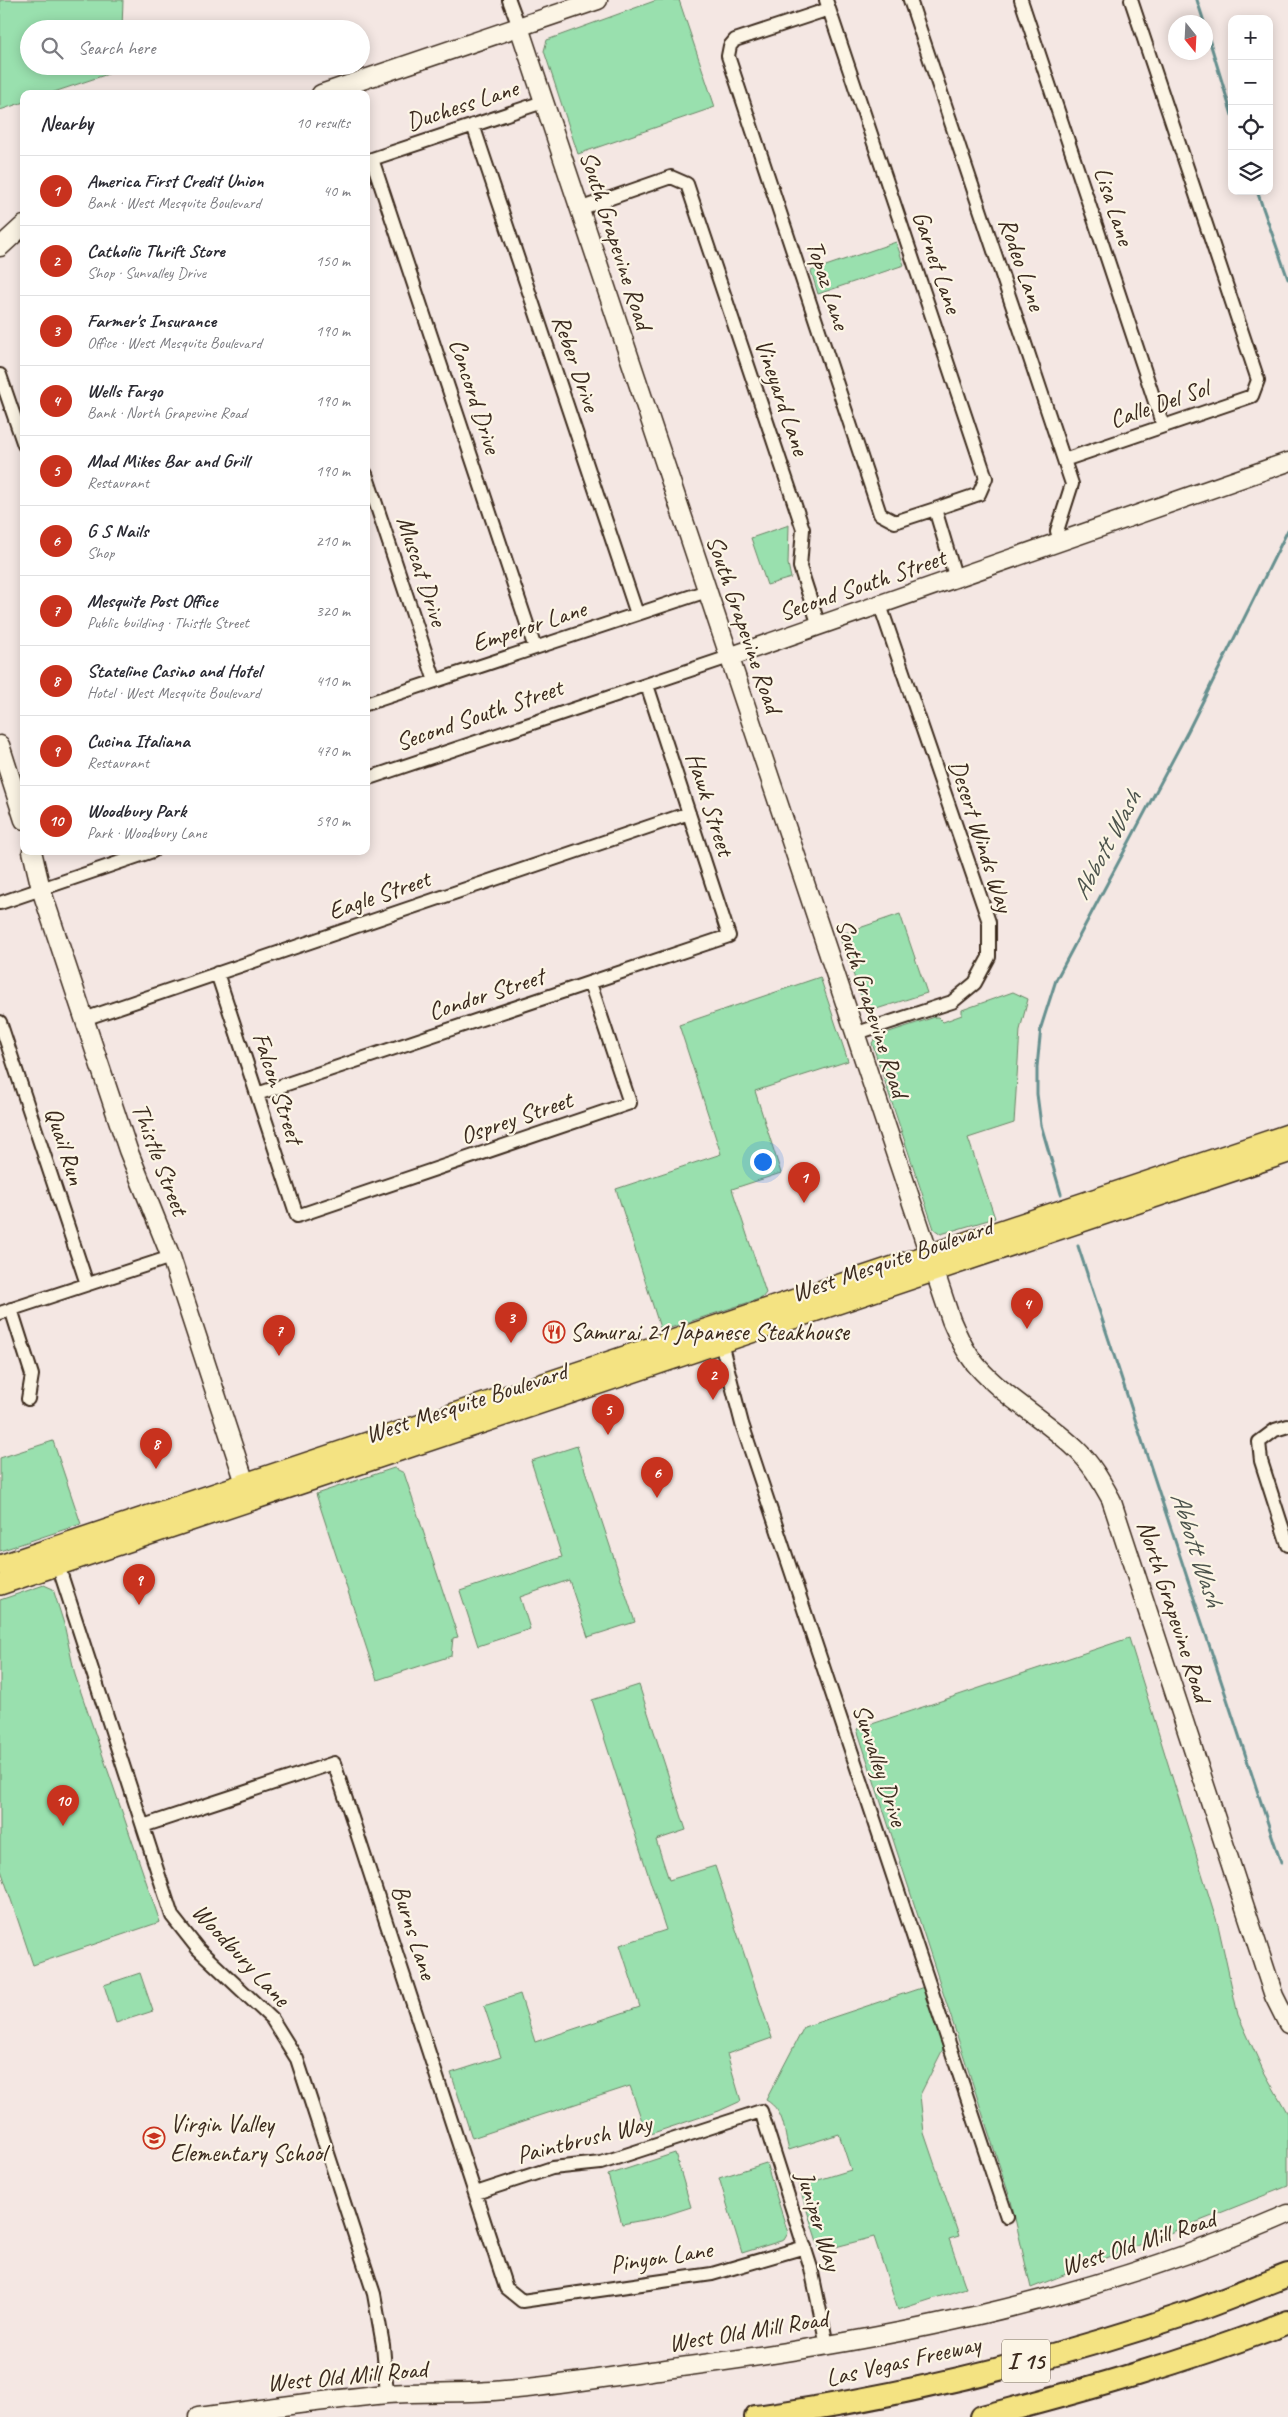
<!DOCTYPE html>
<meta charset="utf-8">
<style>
body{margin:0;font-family:Caveat,sans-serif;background:#f7f7f7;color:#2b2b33}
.controls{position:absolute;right:15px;top:15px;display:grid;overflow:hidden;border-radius:10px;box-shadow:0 2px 12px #0003}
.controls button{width:45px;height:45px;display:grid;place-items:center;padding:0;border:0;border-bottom:1px solid #e1e1e2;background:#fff;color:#2b2b33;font:25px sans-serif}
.compass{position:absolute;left:1168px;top:15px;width:45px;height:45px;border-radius:50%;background:#fff;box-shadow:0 2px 12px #0003;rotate:162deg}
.you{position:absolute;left:762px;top:1161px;width:18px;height:18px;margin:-12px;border:4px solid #fff;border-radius:50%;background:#1a73e8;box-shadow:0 0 0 8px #1a73e833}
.badge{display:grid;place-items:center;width:32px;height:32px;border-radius:50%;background:#c8321e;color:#fff;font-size:16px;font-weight:700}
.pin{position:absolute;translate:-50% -41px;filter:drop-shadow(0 1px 2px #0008)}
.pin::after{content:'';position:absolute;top:26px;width:18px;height:15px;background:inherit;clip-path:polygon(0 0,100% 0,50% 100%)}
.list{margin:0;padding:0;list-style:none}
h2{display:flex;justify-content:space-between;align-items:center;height:65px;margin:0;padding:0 20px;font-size:21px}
h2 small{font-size:16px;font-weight:400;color:#7c7c81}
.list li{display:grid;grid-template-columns:32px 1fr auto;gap:15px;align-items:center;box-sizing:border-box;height:70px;padding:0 20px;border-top:1px solid #e1e1e2}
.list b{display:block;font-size:19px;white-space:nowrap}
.list p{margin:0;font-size:16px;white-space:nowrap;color:#7c7c81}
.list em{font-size:16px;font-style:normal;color:#7c7c81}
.icon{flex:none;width:28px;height:28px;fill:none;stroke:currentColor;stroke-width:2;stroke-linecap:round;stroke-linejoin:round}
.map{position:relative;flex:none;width:1288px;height:2417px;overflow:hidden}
.search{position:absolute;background:#fff;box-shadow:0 2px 12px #0003;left:20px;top:20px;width:350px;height:55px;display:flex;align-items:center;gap:12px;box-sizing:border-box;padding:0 18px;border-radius:28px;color:#7c7c81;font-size:19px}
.panel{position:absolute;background:#fff;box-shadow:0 2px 12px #0003;left:20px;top:90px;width:350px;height:765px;border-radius:10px}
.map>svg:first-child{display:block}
.green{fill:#99e0ae;stroke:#6a8566}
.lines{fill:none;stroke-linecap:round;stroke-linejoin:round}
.stream{stroke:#66908f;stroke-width:3}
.street-casing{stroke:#3b2a1e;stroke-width:16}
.secondary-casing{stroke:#3b2a1e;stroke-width:21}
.primary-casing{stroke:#3b2a1e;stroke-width:22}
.highway-casing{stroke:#3b2a1e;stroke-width:26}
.street{stroke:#fcf5e5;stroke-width:12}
.secondary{stroke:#fcf5e5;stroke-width:18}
.primary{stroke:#f4e382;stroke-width:19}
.highway{stroke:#f4e382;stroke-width:22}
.labels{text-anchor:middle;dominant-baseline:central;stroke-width:4.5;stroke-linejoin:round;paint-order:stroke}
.shield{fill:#fcf5e5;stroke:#75675a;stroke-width:1}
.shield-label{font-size:24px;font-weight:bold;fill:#3b2a1e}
.street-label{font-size:25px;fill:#3b2a1e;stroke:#fcf5e5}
.poi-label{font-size:25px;fill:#3b2a1e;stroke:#fcf5e5;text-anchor:start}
.water-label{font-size:26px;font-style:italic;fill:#4d544d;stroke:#fcf5e5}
</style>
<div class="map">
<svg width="1288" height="2417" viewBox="0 0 1288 2417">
<rect width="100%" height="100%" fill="#f4e7e3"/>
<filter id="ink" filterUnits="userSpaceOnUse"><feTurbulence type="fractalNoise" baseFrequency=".02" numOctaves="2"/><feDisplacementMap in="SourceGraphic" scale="10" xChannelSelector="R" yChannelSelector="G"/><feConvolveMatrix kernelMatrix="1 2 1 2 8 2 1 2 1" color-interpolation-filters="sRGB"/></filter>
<g filter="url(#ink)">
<!-- green -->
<path class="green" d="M0,0H123L122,29H29V66L120,67L114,72L48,94H24V102L0,110Z
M657,0H679L715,107L578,154L544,51L547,40Z
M896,242L904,265L818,294L811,271Z
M789,525L788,564L791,578L767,585L751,538Z
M900,914L927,993L867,1012L839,935Z
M820,977L848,1061L755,1091L781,1173L732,1189L766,1293L762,1298L661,1331L616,1189L721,1154L679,1025Z
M1013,992L1028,999L1020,1030L1014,1123L968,1138L995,1218L941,1234L934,1229L872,1043L877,1036L935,1017H938L943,1022L962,1015V1010Z
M53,1441L81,1524L0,1551V1458Z
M577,1446L635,1622L588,1637L569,1580L520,1597L530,1629L478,1646L460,1591L562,1557L531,1461Z
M394,1468L404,1473L458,1637L453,1638L451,1656L377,1680L316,1494Z
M44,1585L53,1589L64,1624L75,1675L160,1922L33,1965L0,1867V1600Z
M1129,1638L1218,1925L1238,2015L1263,2070L1288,2114V2186L1031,2288L1011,2201L857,1729Z
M639,1685L686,1830L656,1840L669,1880L715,1866L772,2038L727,2054L741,2101L719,2111L647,2135L630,2086L472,2138L451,2073L501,2057L484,2006L520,1994L535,2042L640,2007L620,1945L666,1930L592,1700Z
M140,1973L153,2011L116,2023L104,1985Z
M924,1987L944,2047L920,2095L924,2133L959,2236L949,2239L966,2288L898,2310L874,2237L820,2251L799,2186L851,2170L839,2134L789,2150C783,2131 786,2112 766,2100L804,2027Z
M675,2153L691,2207L660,2217L622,2224L608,2175Z
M766,2163L788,2233L784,2240L742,2253L719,2178Z"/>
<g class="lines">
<!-- stream -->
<path class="stream" d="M1197,0L1204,22
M1206,29L1232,115
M1257,191L1288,279
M1061,1194L1041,1125L1037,1094V1067L1041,1027L1056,980L1188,731L1288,530
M1078,1246L1281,1863"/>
<!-- street casing -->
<g class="street-casing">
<path id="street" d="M509,0L519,27
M826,0L986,478L979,494L935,509
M910,0L1072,484L1057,531L1060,542
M1021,0L1163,426
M829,9L735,40L730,46L728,56L880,514L895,522L935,509L956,579
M473,125L637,614
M372,159L535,648
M366,161L543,102
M579,209L671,177L687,184L803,529L800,567L819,626
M0,375L24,445
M1064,460L1252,396L1258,380L1131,0
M366,474L435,681
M366,704L707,591
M366,779L729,657
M0,903L153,851
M217,973L297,1216L630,1103L590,983
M84,1019L689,813
M0,1022L87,1284
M854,1034L952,1002L975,983L989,957V922L880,605
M257,1094L729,936L647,685
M11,1309L32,1375L28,1399
M0,1313L171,1257
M719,1335L742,1424L1007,2217
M1288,1426L1275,1430L1259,1442L1261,1461L1288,1545
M56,1559L172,1916L198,1949L272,2019L297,2059L374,2294L383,2345L387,2394
M143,1826L334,1763L506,2288L522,2301L712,2274L805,2247
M476,2193L552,2168L601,2163L761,2111L811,2268L827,2345"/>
</g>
<!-- secondary casing -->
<g class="secondary-casing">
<path id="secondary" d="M519,27L951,1320C958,1336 965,1352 977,1366C1005,1398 1045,1419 1076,1449C1091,1463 1101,1481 1111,1499L1274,1996L1288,2024
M321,94L598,0
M0,247L24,225
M729,657L1288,462
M0,745L24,820
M32,851L41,889L128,1150L171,1257L245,1483
M198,2417C261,2409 324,2400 387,2394C426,2391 466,2394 505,2390C558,2386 612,2376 666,2369C879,2342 1090,2301 1288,2214"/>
</g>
<!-- primary casing -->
<g class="primary-casing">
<path id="primary" d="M0,1565L1288,1134
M0,1585L1288,1153"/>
</g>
<!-- highway casing -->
<g class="highway-casing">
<path id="highway" d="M756,2417C902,2397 1046,2361 1186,2314C1220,2302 1254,2288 1288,2275
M982,2417C1086,2390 1188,2361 1288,2322"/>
</g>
<!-- street -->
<use href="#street" class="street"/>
<!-- secondary -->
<use href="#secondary" class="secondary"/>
<!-- primary -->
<use href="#primary" class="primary"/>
<!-- highway -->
<use href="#highway" class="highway"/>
</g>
</g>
<!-- icons -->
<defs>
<g id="restaurant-ring" transform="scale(1.125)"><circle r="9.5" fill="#fcf5e5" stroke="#c8321e" stroke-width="1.5"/><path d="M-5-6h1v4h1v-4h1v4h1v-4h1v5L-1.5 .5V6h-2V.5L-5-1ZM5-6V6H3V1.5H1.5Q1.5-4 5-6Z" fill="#c8321e"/></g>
<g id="school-ring" transform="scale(1.125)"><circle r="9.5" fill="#fcf5e5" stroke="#c8321e" stroke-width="1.5"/><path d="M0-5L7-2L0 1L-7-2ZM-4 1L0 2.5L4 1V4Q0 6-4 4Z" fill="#c8321e"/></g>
</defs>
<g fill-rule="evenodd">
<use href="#restaurant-ring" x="554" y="1332"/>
<use href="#school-ring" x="154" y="2138"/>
</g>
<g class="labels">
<!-- shield labels -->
<rect class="shield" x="1002" y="2339.5" width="48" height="43" rx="4"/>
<g class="shield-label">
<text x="1026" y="2361">I 15</text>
</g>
<!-- street labels -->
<g class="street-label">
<text transform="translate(462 105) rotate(-18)">Duchess Lane</text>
<text transform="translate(1114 206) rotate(72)">Lisa Lane</text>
<text transform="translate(616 240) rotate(72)">South Grapevine Road</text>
<text transform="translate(937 262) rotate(71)">Garnet Lane</text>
<text transform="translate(1022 264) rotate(71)">Rodeo Lane</text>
<text transform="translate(828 285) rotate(72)">Topaz Lane</text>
<text transform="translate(576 363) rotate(71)">Reber Drive</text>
<text transform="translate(475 396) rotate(72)">Concord Drive</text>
<text transform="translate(782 397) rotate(71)">Vineyard Lane</text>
<text transform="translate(1159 404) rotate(-19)">Calle Del Sol</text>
<text transform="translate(422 571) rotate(72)">Muscat Drive</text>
<text transform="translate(862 585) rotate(-19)">Second South Street</text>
<text transform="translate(744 624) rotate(71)">South Grapevine Road</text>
<text transform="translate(529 626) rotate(-18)">Emperor Lane</text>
<text transform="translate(479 715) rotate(-19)">Second South Street</text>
<text transform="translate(710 804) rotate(72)">Hawk Street</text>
<text transform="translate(981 836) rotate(72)">Desert Winds Way</text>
<text transform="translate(379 895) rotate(-19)">Eagle Street</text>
<text transform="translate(486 994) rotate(-18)">Condor Street</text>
<text transform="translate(872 1008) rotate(72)">South Grapevine Road</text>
<text transform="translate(278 1088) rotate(72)">Falcon Street</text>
<text transform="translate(516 1118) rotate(-19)">Osprey Street</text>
<text transform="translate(65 1146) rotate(72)">Quail Run</text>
<text transform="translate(160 1159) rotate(69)">Thistle Street</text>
<text transform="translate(892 1260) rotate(-19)">West Mesquite Boulevard</text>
<text transform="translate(466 1403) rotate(-18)">West Mesquite Boulevard</text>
<text transform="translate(1174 1611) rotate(72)">North Grapevine Road</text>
<text transform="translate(880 1765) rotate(72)">Sunvalley Drive</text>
<text transform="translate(414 1932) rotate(72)">Burns Lane</text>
<text transform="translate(241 1955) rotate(47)">Woodbury Lane</text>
<text transform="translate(584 2139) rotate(-14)">Paintbrush Way</text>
<text transform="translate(819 2221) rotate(73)">Juniper Way</text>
<text transform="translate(1138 2243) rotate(-18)">West Old Mill Road</text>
<text transform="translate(661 2257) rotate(-9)">Pinyon Lane</text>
<text transform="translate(748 2331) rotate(-9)">West Old Mill Road</text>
<text transform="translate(903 2361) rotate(-13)">Las Vegas Freeway</text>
<text transform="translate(347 2376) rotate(-5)">West Old Mill Road</text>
</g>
<!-- poi labels -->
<g class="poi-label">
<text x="570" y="1332">Samurai 21 Japanese Steakhouse</text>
<text x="170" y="2124">Virgin Valley<tspan x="170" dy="29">Elementary School</tspan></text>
</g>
<!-- water labels -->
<g class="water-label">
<text transform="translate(1106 845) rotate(-62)">Abbott Wash</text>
<text transform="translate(1197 1549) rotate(72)">Abbott Wash</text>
</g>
</g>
</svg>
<div class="controls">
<button>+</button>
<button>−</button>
<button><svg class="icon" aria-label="locate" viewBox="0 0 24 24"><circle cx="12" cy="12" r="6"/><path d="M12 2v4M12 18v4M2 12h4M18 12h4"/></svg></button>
<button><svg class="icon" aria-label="layers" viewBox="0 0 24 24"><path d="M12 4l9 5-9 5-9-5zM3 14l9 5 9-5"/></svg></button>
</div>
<svg class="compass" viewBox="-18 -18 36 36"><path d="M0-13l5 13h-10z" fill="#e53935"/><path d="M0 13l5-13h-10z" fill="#7c7c81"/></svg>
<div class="you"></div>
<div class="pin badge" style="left:804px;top:1203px">1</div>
<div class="pin badge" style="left:713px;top:1400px">2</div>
<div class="pin badge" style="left:511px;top:1343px">3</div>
<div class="pin badge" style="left:1027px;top:1329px">4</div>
<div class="pin badge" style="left:608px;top:1435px">5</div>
<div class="pin badge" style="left:657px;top:1498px">6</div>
<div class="pin badge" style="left:279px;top:1356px">7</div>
<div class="pin badge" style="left:156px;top:1469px">8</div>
<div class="pin badge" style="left:139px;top:1605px">9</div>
<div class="pin badge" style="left:63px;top:1826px">10</div>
<div class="search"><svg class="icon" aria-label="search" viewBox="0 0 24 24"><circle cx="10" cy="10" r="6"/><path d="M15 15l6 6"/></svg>Search here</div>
<section class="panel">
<h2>Nearby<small>10 results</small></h2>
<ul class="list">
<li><span class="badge">1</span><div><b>America First Credit Union</b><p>Bank · West Mesquite Boulevard</p></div><em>40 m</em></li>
<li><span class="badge">2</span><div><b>Catholic Thrift Store</b><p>Shop · Sunvalley Drive</p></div><em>150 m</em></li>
<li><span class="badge">3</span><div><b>Farmer's Insurance</b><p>Office · West Mesquite Boulevard</p></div><em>190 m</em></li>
<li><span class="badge">4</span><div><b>Wells Fargo</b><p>Bank · North Grapevine Road</p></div><em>190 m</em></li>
<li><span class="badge">5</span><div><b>Mad Mikes Bar and Grill</b><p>Restaurant</p></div><em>190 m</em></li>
<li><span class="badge">6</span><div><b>G S Nails</b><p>Shop</p></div><em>210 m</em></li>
<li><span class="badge">7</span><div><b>Mesquite Post Office</b><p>Public building · Thistle Street</p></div><em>320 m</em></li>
<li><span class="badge">8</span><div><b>Stateline Casino and Hotel</b><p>Hotel · West Mesquite Boulevard</p></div><em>410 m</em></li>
<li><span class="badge">9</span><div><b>Cucina Italiana</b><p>Restaurant</p></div><em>470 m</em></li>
<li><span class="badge">10</span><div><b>Woodbury Park</b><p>Park · Woodbury Lane</p></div><em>590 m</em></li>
</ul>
</section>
</div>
